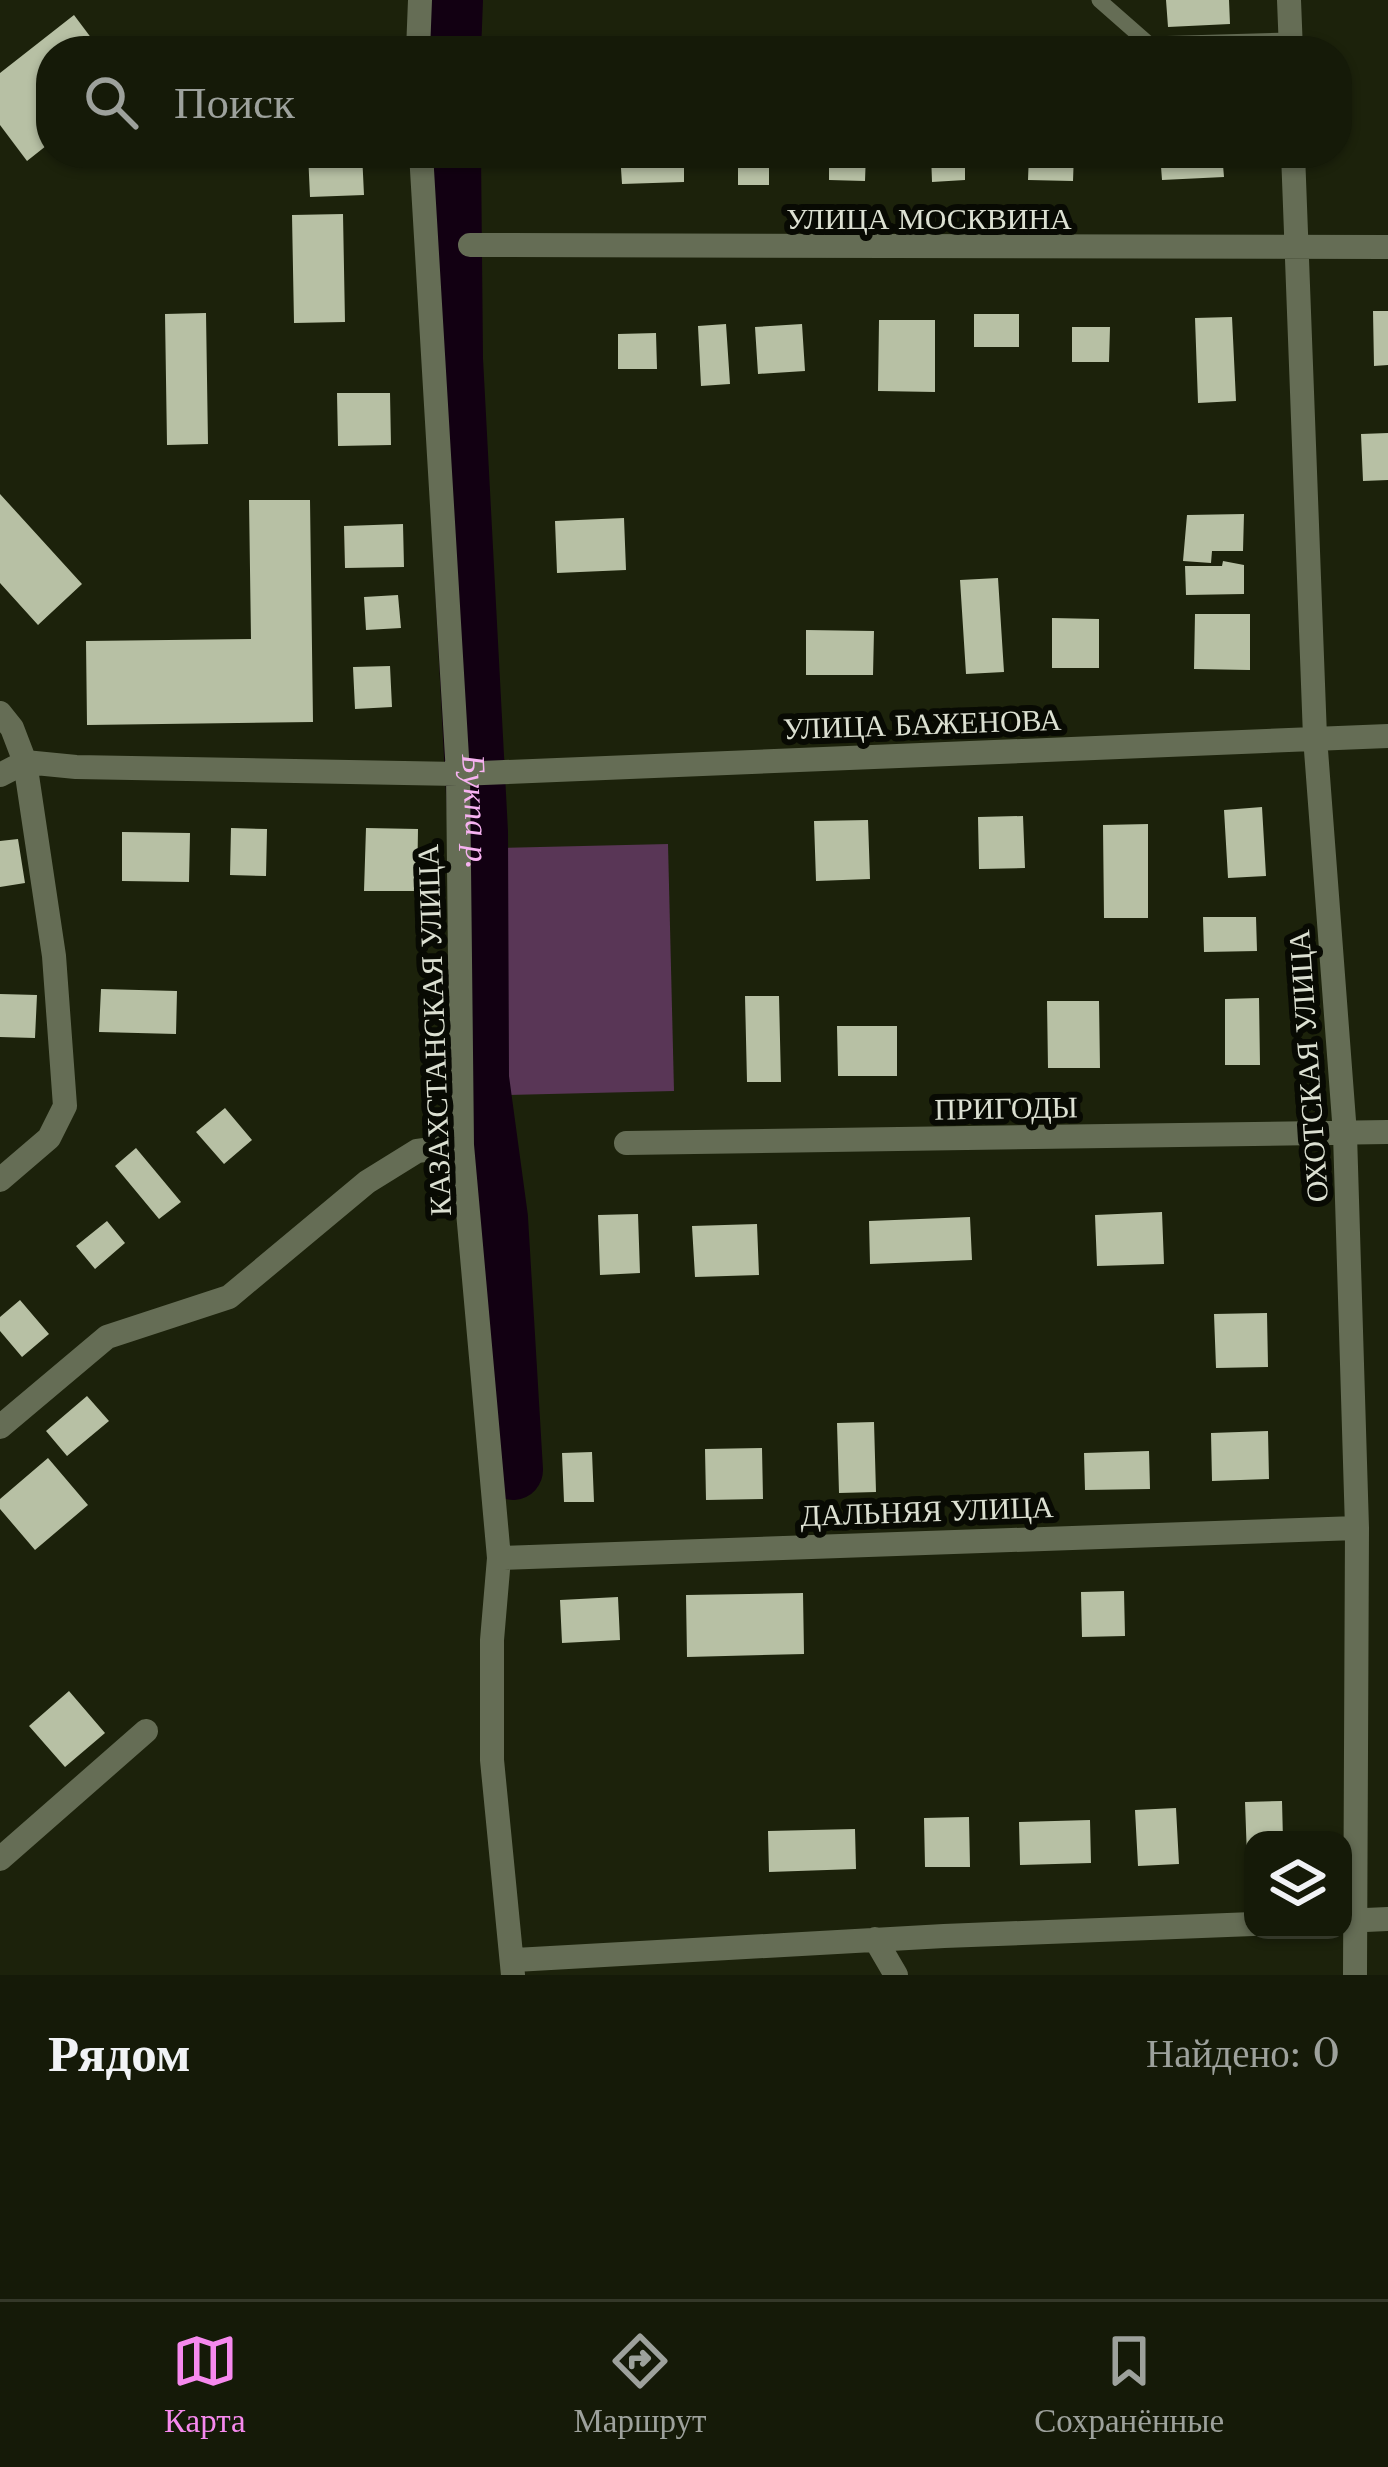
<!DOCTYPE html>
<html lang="ru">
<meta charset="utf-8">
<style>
body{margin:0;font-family:"Libre Baskerville",serif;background:#1e2312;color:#f1f3f6}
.controls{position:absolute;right:36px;bottom:36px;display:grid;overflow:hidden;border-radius:24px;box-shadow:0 3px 9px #0004}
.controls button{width:108px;height:108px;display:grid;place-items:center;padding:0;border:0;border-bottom:3px solid #343829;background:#151a08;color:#f1f3f6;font:60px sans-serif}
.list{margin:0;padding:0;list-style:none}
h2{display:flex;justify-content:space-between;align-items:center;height:156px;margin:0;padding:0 48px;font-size:51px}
h2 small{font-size:39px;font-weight:400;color:#9da19c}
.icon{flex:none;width:66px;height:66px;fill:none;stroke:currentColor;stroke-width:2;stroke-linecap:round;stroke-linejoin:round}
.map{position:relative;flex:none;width:1388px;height:1975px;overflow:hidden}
.search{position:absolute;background:#151a08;box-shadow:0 3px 9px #0004;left:36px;right:36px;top:36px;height:132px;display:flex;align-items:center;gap:30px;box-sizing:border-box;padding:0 42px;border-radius:48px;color:#9da19c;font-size:45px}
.sheet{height:324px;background:#151a08}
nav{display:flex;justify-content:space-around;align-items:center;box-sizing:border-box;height:168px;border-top:3px solid #343829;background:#151a08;font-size:33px;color:#9da19c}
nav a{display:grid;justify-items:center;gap:6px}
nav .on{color:#f689ee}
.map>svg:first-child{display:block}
.green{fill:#593656}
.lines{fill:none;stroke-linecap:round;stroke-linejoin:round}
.river{stroke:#120012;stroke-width:60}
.building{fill:#b7c0a4}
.lane{stroke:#656d55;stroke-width:15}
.street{stroke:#656d55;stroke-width:24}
.labels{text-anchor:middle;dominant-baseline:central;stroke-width:12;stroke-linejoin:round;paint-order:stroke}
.street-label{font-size:30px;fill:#dce0d2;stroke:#080a03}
.water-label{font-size:33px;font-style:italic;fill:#f7b2f1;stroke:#080a03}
</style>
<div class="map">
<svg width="1388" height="1975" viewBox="0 0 1388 1975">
<rect width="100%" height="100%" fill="#1c220b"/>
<!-- green -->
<path class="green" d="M668,844L674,1091L507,1095L501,848Z"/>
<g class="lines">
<!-- river -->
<g class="river">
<path d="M451,51L453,0"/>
<path id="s1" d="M451,153L453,359L478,832L479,1078L498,1218L513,1470"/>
</g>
</g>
<!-- building -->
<path class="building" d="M1166,0H1229L1230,24L1168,27Z
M74,15L101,51H51V142L27,161L0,125V73Z
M308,153H362L364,195L310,197Z
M620,153H684V182L622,184Z
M738,153H769V185H738Z
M829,153H866L865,181L829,180Z
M931,153H965V180L932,182Z
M1029,153H1074L1073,181L1028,180Z
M1160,153H1222L1224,177L1162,180Z
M343,214L345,322L294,323L292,215Z
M1373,311H1388V365L1374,366Z
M206,313L208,444L167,445L165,314Z
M974,314H1019V347H974Z
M1232,317L1236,401L1198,403L1195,318Z
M879,320H935V392L878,391Z
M726,324L730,384L701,386L698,326Z
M802,324L805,371L758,374L755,327Z
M1072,327H1110L1109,362H1072Z
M656,333L657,369H618V334Z
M337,393H390L391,445L338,446Z
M1388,433V480L1363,481L1361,434Z
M0,494L82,584L38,625L0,583Z
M249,500H310L313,722L87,725L86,641L251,639Z
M1244,514L1243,551H1212L1211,563L1183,561L1187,515Z
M624,518L626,570L557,573L555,521Z
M403,524L404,567L345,568L344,526Z
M1223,561L1244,565V594L1186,595L1185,566H1222Z
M998,578L1004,672L966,674L960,580Z
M398,595L401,628L366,630L364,597Z
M1195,614H1250V670L1194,669Z
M1052,618L1099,619V668H1052Z
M806,630L874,631L873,675H806Z
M390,666L392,707L355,709L353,667Z
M1262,807L1266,876L1228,878L1224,810Z
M1023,816L1025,868L979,869L978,817Z
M868,820L870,879L816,881L814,821Z
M1148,824V918H1104L1103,825Z
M231,828L267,829L266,876L230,875Z
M366,828L418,829L417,891H364Z
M122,832L190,833L189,882L122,881Z
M18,839L25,883L0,887V841Z
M1203,917H1256L1257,951L1204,952Z
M101,989L177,991L176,1034L99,1032Z
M0,994L37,995L35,1038L0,1037Z
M745,996H779L781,1082H747Z
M1259,998L1260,1065H1225V999Z
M1047,1001H1099L1100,1068H1048Z
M837,1026H897V1076H838Z
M225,1108L252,1140L224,1164L196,1132Z
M136,1148L181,1202L159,1219L115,1166Z
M1162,1212L1164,1264L1097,1266L1095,1215Z
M638,1214L640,1273L600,1275L598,1215Z
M970,1217L972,1260L870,1264L869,1221Z
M107,1221L125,1243L95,1269L76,1246Z
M757,1224L759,1275L695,1277L692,1226Z
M20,1300L49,1334L22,1357L0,1331V1317Z
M1267,1313L1268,1367L1216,1368L1214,1314Z
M87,1396L109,1421L67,1456L46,1431Z
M874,1422L876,1492L839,1493L837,1423Z
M1268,1431L1269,1479L1212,1481L1211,1433Z
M762,1448L763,1499L706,1500L705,1449Z
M1149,1451L1150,1489L1085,1490L1084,1453Z
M592,1452L594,1502H564L562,1453Z
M48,1458L88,1505L35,1550L0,1509V1499Z
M1124,1591L1125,1636L1082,1637L1081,1592Z
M803,1593L804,1654L687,1657L686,1595Z
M618,1597L620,1640L562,1643L560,1600Z
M69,1691L105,1733L65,1767L29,1726Z
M1282,1801L1283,1840H1253V1857H1247L1245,1802Z
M1176,1808L1179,1864L1138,1866L1135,1810Z
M969,1817L970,1867H925L924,1818Z
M1090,1820L1091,1863L1020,1865L1019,1822Z
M855,1829L856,1869L769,1872L768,1831Z"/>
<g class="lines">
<!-- lane -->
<path class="lane" d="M1099,0L1149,44L1290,40"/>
<!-- street -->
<path class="street" d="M1289,0L1291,51
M418,51L420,0
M421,153L458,774L462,1145L499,1558L492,1640V1760L513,1975
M1293,153L1315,737L1345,1134L1357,1528L1355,1975
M470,245L1388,247
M0,713L12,728L25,762L54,956L65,1106L49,1138L0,1180
M0,775L25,762L76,767L458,774L1388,736
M626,1143L1388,1132
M0,1427L107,1337L229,1297L367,1182L417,1151L462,1145
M499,1558L1357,1528
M0,1859L146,1731
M1343,1921L1388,1919
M875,1939L896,1975
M515,1960L944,1936L1253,1924"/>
</g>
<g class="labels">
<!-- street labels -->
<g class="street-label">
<text x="929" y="218">УЛИЦА МОСКВИНА</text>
<text transform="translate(922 724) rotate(-2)">УЛИЦА БАЖЕНОВА</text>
<text transform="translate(434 1030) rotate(-92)">КАЗАХСТАНСКАЯ УЛИЦА</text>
<text transform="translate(1308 1066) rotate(-94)">ОХОТСКАЯ УЛИЦА</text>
<text transform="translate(1006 1108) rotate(-1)">ПРИГОДЫ</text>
<text transform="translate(927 1511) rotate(-2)">ДАЛЬНЯЯ УЛИЦА</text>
</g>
<!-- water labels -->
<g class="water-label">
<text stroke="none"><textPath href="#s1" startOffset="660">Букпа р.</textPath></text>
</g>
</g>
</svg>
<div class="controls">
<button><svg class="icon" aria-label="layers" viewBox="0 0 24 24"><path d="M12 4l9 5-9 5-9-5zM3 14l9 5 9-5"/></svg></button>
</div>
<div class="search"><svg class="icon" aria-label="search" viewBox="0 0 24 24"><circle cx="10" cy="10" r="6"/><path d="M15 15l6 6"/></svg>Поиск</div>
</div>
<section class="sheet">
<h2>Рядом<small>Найдено: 0</small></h2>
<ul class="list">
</ul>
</section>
<nav>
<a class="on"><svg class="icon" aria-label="map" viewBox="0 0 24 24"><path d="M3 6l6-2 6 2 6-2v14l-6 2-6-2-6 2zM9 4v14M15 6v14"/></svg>Карта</a>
<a><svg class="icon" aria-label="directions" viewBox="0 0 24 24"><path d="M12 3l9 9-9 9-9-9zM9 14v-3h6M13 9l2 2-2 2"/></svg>Маршрут</a>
<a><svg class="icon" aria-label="saved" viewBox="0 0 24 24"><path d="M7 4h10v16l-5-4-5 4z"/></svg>Сохранённые</a>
</nav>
